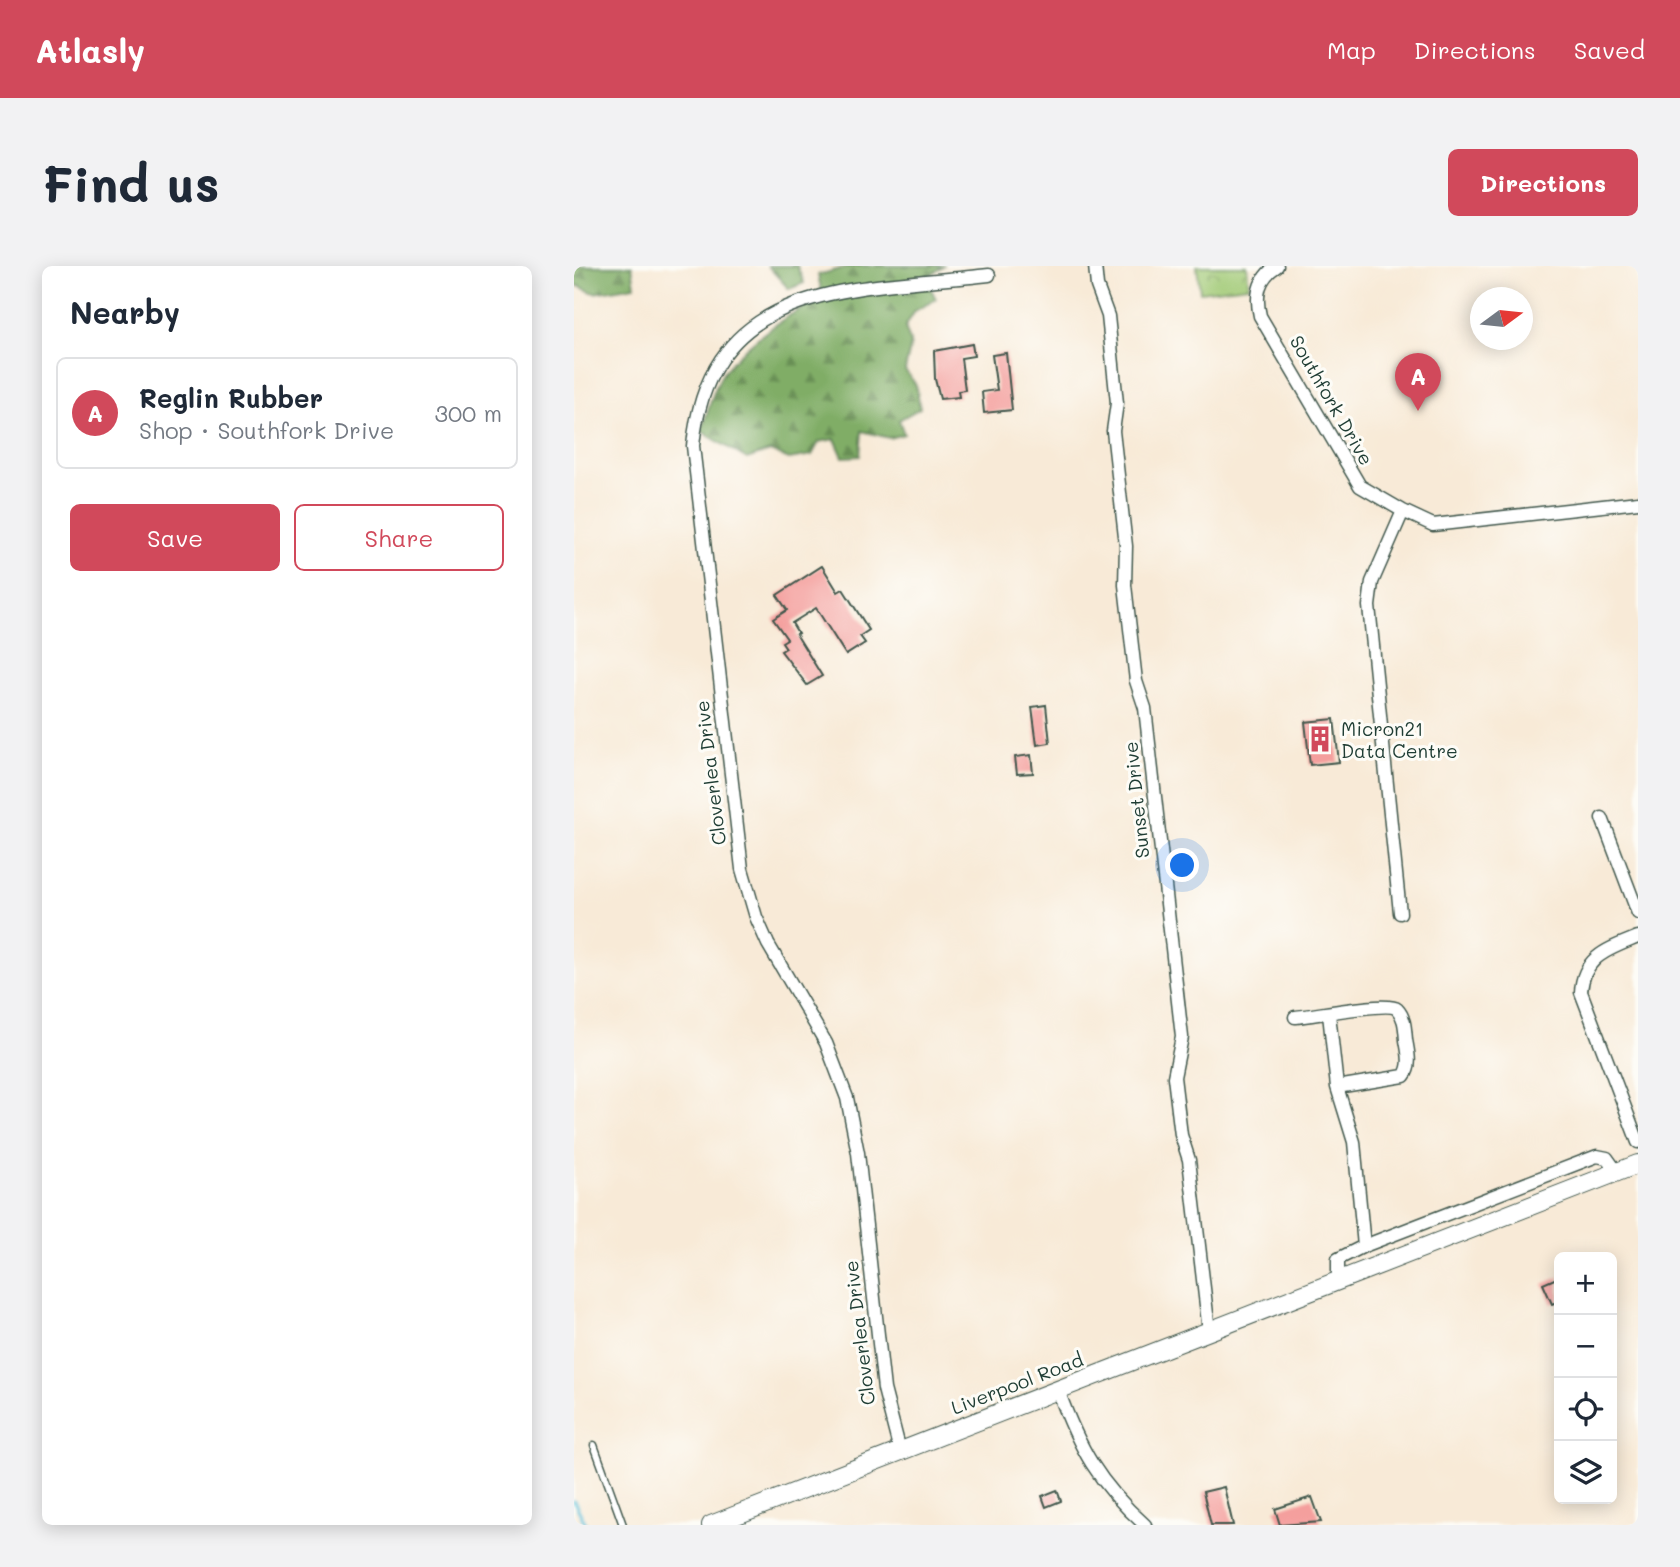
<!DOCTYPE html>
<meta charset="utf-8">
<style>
body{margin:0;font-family:Mali,sans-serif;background:#f2f2f3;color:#1f2937}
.controls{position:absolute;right:21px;bottom:21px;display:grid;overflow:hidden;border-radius:10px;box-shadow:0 4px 18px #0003}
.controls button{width:63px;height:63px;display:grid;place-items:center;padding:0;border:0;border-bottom:2px solid #e0e1e3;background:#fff;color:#1f2937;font:35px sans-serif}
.compass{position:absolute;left:896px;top:21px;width:63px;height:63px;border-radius:50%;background:#fff;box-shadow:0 4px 18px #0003;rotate:75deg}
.you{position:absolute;left:609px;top:600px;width:24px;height:24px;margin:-18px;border:5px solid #fff;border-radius:50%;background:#1a73e8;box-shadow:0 0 0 10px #1a73e833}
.badge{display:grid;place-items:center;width:46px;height:46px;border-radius:50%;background:#d1495b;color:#fff;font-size:23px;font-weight:700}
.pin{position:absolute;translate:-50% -58px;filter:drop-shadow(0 2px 4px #0008)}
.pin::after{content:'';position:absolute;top:37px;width:24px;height:21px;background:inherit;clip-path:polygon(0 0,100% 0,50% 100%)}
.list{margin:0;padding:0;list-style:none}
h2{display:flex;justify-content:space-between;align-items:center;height:91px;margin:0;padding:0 28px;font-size:30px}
h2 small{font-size:23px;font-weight:400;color:#747a83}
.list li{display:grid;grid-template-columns:46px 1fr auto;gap:21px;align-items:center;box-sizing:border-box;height:112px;margin:0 14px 14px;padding:0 14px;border:2px solid #e0e1e3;border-radius:10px}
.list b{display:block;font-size:26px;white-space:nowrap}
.list p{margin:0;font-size:23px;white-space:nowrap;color:#747a83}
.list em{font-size:23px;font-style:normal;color:#747a83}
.actions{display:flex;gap:14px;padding:21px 28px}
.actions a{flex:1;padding:16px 0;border:2px solid #d1495b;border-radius:10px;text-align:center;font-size:24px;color:#d1495b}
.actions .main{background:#d1495b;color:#fff}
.icon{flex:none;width:38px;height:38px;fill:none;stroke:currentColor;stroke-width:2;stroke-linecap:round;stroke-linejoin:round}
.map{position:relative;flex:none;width:1064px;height:1259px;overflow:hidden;border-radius:10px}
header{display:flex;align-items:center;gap:42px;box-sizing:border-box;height:98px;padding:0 35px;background:#d1495b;color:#fff}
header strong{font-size:33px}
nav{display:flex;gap:38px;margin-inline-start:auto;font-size:24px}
.intro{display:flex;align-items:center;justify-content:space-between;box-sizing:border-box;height:168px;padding:0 42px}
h1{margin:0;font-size:49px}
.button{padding:18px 32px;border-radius:10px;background:#d1495b;color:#fff;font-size:24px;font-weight:700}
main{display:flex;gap:42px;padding:0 42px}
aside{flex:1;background:#fff;border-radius:10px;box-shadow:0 4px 18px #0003}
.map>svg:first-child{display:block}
.forest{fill:url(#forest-firs);stroke:#50754d;stroke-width:2}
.park{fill:url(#park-crowns);stroke:#608354;stroke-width:2}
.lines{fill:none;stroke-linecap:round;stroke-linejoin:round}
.stream{stroke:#58bdd7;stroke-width:3.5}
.building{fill:#f49f9d}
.lane-casing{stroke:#40574c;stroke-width:9}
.street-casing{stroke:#40574c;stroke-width:15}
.secondary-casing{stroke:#40574c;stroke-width:20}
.lane{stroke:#fff;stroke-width:6}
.street{stroke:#fff;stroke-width:12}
.secondary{stroke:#fff;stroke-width:18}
.labels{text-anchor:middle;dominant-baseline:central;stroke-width:6;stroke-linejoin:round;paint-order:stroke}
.street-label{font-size:19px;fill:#1f3d34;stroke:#fdfcf7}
.poi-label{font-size:19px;fill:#1f3d34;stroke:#fdfcf7;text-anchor:start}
</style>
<header>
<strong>Atlasly</strong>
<nav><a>Map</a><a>Directions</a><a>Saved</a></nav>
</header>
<div class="intro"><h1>Find us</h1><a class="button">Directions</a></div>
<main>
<aside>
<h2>Nearby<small></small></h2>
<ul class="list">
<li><span class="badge">A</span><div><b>Reglin Rubber</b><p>Shop · Southfork Drive</p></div><em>300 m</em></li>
</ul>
<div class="actions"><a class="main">Save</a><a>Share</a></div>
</aside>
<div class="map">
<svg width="1064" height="1259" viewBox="0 0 1064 1259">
<defs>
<pattern id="forest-firs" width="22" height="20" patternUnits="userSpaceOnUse" patternTransform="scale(1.75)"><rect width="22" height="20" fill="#80ad66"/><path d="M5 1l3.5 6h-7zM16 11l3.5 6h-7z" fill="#688e55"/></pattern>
<pattern id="park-crowns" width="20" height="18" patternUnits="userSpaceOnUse" patternTransform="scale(1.75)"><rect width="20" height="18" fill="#a0c975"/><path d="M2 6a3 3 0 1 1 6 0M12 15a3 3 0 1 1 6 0" fill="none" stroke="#82a461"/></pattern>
</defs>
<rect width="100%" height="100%" fill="#fdfcf7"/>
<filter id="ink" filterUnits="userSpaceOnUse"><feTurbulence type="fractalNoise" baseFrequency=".0143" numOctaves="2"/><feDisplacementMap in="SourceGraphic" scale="14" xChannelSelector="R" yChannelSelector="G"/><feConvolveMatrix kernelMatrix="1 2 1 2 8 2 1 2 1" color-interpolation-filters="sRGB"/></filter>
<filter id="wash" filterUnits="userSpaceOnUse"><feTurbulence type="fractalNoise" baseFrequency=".00686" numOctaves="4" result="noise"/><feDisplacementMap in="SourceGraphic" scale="28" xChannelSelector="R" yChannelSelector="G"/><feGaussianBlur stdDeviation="1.57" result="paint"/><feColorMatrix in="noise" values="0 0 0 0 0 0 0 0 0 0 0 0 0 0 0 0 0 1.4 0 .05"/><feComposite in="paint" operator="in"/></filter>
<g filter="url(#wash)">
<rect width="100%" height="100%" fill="#f8ead7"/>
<!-- forest -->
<path class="forest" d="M0,0H58L61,20L20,27L0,18Z
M194,0H223L230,17L215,23Z
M277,0H369L352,12L362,33L341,45L331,61L337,78L331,104L342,119L346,142L325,154L330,168L315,172L288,165L286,190L269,191L261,173L245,176L238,189L215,193L196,185L173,193L127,165C134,148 138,125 148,109C166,81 219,43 249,33L244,9Z"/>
<!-- park -->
<path class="park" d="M623,0H673L675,20L626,26Z"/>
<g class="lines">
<!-- stream -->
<path class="stream" d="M0,1235L12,1259"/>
</g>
<g id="blocks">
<!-- building -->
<path class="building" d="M398,78L400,90L387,92L391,124L384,125L385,131L366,133L361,113L360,85Z
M432,87L438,144L410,147L408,126L423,124L418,89Z
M248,300L264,326L269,323L295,364L286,370L291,377L272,389L242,342L218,357L224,367L222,368L248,410L233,419L207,385L212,382L208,376L213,373L199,353L213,344L203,329Z
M472,439L476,477L463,479L458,441Z
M760,453L765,496L736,499L731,456Z
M457,489L459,507L443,508L441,491Z
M985,1011V1035L978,1038L969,1018Z
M650,1221L659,1259H637L629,1226Z
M483,1224L487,1235L472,1241L468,1230Z
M738,1231L747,1256L706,1259L701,1243Z"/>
</g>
</g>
<g filter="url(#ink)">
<use href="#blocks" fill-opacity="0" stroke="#40574c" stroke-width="2"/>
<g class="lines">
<!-- lane casing -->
<g class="lane-casing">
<path id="lane" d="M20,1179L49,1259"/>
</g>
<!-- street casing -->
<g class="street-casing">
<path id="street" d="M521,0L523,20L534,50L543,137L539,165L552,280L551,319L562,415L571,442L608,771L600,811L607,869L615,894L635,1065
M703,0C684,12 681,29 686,50L786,220L829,245L859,259L1064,236
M1028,552L1064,647
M826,647L795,340L798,316L829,245
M1064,671C1035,683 1009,690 1007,726L1064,876
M755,748L763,821L780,876L790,980
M721,751C738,750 814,735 823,743C831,751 831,763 832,774C834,786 838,800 830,810L763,821
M764,1016V993L790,980L1023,890L1033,892L1043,906
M484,1124C505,1182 525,1218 571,1259
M326,1185L310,1123L284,887L273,832L252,777L194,678L182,651L168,603L119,180C135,11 286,24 415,9"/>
</g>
<!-- secondary casing -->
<g class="secondary-casing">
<path id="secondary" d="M137,1259L1064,898"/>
</g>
<!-- lane -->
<use href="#lane" class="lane"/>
<!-- street -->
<use href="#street" class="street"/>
<!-- secondary -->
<use href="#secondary" class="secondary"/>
</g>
</g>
<!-- icons -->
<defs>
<g id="building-bare" transform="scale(2.1)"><path d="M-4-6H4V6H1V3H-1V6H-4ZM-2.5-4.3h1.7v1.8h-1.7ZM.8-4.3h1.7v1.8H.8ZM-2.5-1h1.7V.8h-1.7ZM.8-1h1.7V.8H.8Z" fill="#d1495b" stroke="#fdfcf7" stroke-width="2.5" paint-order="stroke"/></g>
</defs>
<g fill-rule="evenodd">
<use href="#building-bare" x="746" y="473"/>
</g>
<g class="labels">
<!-- street labels -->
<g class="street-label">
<text transform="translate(758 134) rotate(60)">Southfork Drive</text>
<text transform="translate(136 507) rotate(-97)">Cloverlea Drive</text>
<text transform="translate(562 534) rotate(-96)">Sunset Drive</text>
<text transform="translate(285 1067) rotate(-97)">Cloverlea Drive</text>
<text transform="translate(443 1117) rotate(-21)">Liverpool Road</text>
</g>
<!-- poi labels -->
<g class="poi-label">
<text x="767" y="462">Micron21<tspan x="767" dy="22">Data Centre</tspan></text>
</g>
</g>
</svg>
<div class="controls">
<button>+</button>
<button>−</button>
<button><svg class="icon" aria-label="locate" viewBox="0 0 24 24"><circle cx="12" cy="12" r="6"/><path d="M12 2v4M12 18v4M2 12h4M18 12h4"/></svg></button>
<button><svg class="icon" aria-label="layers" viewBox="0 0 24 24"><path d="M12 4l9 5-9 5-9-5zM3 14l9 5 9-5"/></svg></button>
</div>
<svg class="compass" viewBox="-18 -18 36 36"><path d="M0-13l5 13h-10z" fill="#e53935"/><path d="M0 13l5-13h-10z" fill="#747a83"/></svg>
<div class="you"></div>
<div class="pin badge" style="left:844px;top:145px">A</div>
</div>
</main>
